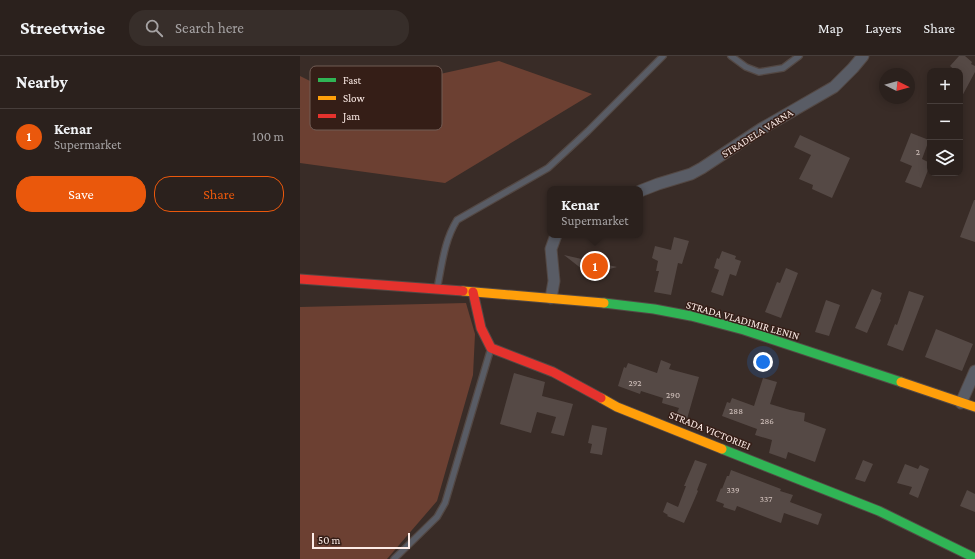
<!DOCTYPE html>
<meta charset="utf-8">
<style>
body{margin:0;font-family:"Crimson Pro",serif;background:#372e2a;color:#f1f3f6}
.controls{position:absolute;right:12px;top:12px;display:grid;overflow:hidden;border-radius:8px;box-shadow:0 2px 10px #0003}
.controls button{width:36px;height:36px;display:grid;place-items:center;padding:0;border:0;border-bottom:1px solid #473e3b;background:#2b211d;color:#f1f3f6;font:20px sans-serif}
.compass{position:absolute;left:579px;top:12px;width:36px;height:36px;border-radius:50%;background:#2b211d;box-shadow:0 2px 10px #0003;rotate:96deg}
.scale{position:absolute;left:12px;bottom:10px;width:98px;box-sizing:border-box;padding-left:4px;border:2px solid #fdece7;border-top:0;font-size:11px;line-height:14px;white-space:nowrap;color:#fdece7;-webkit-text-stroke:3px #351e17;paint-order:stroke}
.you{position:absolute;left:463px;top:306px;width:14px;height:14px;margin:-10px;border:3px solid #fff;border-radius:50%;background:#1a73e8;box-shadow:0 0 0 6px #1a73e833}
.badge{display:grid;place-items:center;width:26px;height:26px;border-radius:50%;background:#ea580c;color:#fff;font-size:13px;font-weight:700}
.pin{position:absolute;translate:-50% -50%;border:2px solid #fff;box-shadow:0 1px 4px #0006}
.popup{position:absolute;left:247px;top:130px;width:96px;height:52px;box-sizing:border-box;display:grid;place-content:center;border-radius:8px;background:#2b211d;filter:drop-shadow(0 1px 3px #0005);font-size:13px;white-space:nowrap;color:#a6a3a4}
.popup b{font-size:15px;color:#f1f3f6}
.popup::after{content:'';position:absolute;left:50%;top:100%;margin-left:-8px;border:8px solid transparent;border-top-color:#2b211d}
.list{margin:0;padding:0;list-style:none}
h2{display:flex;justify-content:space-between;align-items:center;height:52px;margin:0;padding:0 16px;font-size:17px}
h2 small{font-size:13px;font-weight:400;color:#a6a3a4}
.list li{display:grid;grid-template-columns:26px 1fr auto;gap:12px;align-items:center;box-sizing:border-box;height:56px;padding:0 16px;border-top:1px solid #473e3b}
.list b{display:block;font-size:15px;white-space:nowrap}
.list p{margin:0;font-size:13px;white-space:nowrap;color:#a6a3a4}
.list em{font-size:13px;font-style:normal;color:#a6a3a4}
.actions{display:flex;gap:8px;padding:12px 16px}
.actions a{flex:1;padding:9px 0;border:1px solid #ea580c;border-radius:16px;text-align:center;font-size:14px;color:#ea580c}
.actions .main{background:#ea580c;color:#fff}
.icon{flex:none;width:22px;height:22px;fill:none;stroke:currentColor;stroke-width:2;stroke-linecap:round;stroke-linejoin:round}
.map{position:relative;flex:none;width:675px;height:503px;overflow:hidden}
header{display:flex;align-items:center;gap:24px;box-sizing:border-box;height:56px;padding:0 20px;background:#2b211d;border-bottom:1px solid #473e3b}
header strong{font-size:19px}
nav{display:flex;gap:22px;margin-inline-start:auto;font-size:14px}
.search{width:280px;height:36px;background:#372e2a;display:flex;align-items:center;gap:10px;box-sizing:border-box;padding:0 14px;border-radius:16px;color:#a6a3a4;font-size:15px}
main{display:flex}
aside{flex:1;background:#2b211d}
.map>svg:first-child{display:block}
.green{fill:#6c4032}
.building{fill:#554945}
.lines{fill:none;stroke-linecap:round;stroke-linejoin:round}
.lane-casing{stroke:#534844;stroke-width:8}
.street-casing{stroke:#534844;stroke-width:13}
.fast-casing{stroke:#534844;stroke-width:11}
.slow-casing{stroke:#534844;stroke-width:11}
.jam-casing{stroke:#534844;stroke-width:11}
.lane{stroke:#595c65;stroke-width:5.5}
.street{stroke:#595c65;stroke-width:11}
.fast{stroke:#30b455;stroke-width:9}
.slow{stroke:#ff9f0a;stroke-width:9}
.jam{stroke:#e5322d;stroke-width:9}
.labels{text-anchor:middle;dominant-baseline:central;stroke-width:3;stroke-linejoin:round;paint-order:stroke}
.number-label{font-size:9px;fill:#d3c3be}
.street-label{font-size:11px;fill:#fdece7;stroke:#351e17}
.key{fill:#351e17;stroke:#715c55;stroke-width:1}
.key-label{font-size:11px;fill:#fdece7}
</style>
<header>
<strong>Streetwise</strong>
<div class="search"><svg class="icon" aria-label="search" viewBox="0 0 24 24"><circle cx="10" cy="10" r="6"/><path d="M15 15l6 6"/></svg>Search here</div>
<nav><a>Map</a><a>Layers</a><a>Share</a></nav>
</header>
<main>
<aside>
<h2>Nearby<small></small></h2>
<ul class="list">
<li><span class="badge">1</span><div><b>Kenar</b><p>Supermarket</p></div><em>100 m</em></li>
</ul>
<div class="actions"><a class="main">Save</a><a>Share</a></div>
</aside>
<div class="map">
<svg width="675" height="503" viewBox="0 0 675 503">
<rect width="100%" height="100%" fill="#392c27"/>
<!-- green -->
<path class="green" d="M199,5L292,38L145,127L0,107V20L40,40Z
M166,247L175,278L173,319L137,445L87,503H0V251Z"/>
<!-- building -->
<path class="building" d="M659,0H665L672,6L671,8L675,10V16L660,44V15H656L650,10Z
M611,77L629,84L622,103L630,107V109L621,132L605,126L612,110L600,105Z
M500,79L550,102L532,142L512,133L513,129L499,123L511,99L494,91Z
M674,144H675V186L660,181Z
M374,181L389,185L382,208L378,207L371,239L354,236L359,215H356L358,205L352,202L355,190L371,194Z
M422,195L436,200L435,203L441,205L436,220L430,218L423,240L411,236L419,214L414,212L417,202L419,203Z
M264,199L317,211L291,218L287,217Z
M486,212L498,217L481,262L465,256L477,226L480,227Z
M572,233L582,237L580,243L581,244L567,277L555,272Z
M609,235L624,240L603,295L587,289L595,268L597,269Z
M526,244L540,249L529,280L515,276Z
M636,273L673,288L662,315L625,301Z
M361,304L371,308L369,313L399,321L387,363L376,359L379,352L362,347L363,342L341,335L340,338L318,330L324,311L326,312L328,307L357,317Z
M214,317L245,326L242,340L273,348L264,380L251,377L256,361L237,356L231,377L200,368Z
M463,322L477,326L470,348L490,354L505,357L504,365L526,373L515,406L488,396L486,403L469,397L472,384L455,379L457,373L422,360L427,346L430,347L432,342L454,350Z
M292,369L307,372L302,399L290,397L292,388L288,387Z
M395,404L407,408L397,434L398,435L392,449L384,467L367,460L368,459L363,456L367,446L378,451L386,430H384Z
M563,404L573,408L565,426L555,423Z
M605,408L618,413L620,409L629,413L618,442L609,438L612,431L597,427Z
M431,414L481,433L480,435L493,439L490,446L522,458L518,469L484,457L481,467L437,450L435,455L423,451L424,448L416,445L421,432L422,433L427,420H429Z
M667,434L675,438V456L660,450Z"/>
<g class="lines">
<!-- lane casing -->
<g class="lane-casing">
<path id="lane" d="M431,0L446,11L459,16L483,12L499,0
M137,233C142,209 144,185 157,164L248,112L288,75L363,0
M94,503L137,461L145,447L191,292"/>
</g>
<!-- street casing -->
<g class="street-casing">
<path id="street" d="M340,135L358,128L391,118L402,112L461,73L534,31L553,12L563,0
M251,242L254,225L251,193L256,179
M661,347L675,315"/>
</g>
<!-- fast casing -->
<g class="fast-casing">
<path id="fast" d="M304,247L354,253L391,260L444,274L601,326
M422,393L579,455L675,502"/>
</g>
<!-- slow casing -->
<g class="slow-casing">
<path id="slow" d="M163,235L304,247
M601,326L675,351
M301,342L317,351L422,393"/>
</g>
<!-- jam casing -->
<g class="jam-casing">
<path id="jam" d="M0,223L163,235
M173,236L181,272L191,292L253,316L301,342"/>
</g>
<!-- lane -->
<use href="#lane" class="lane"/>
<!-- street -->
<use href="#street" class="street"/>
<!-- fast -->
<use href="#fast" class="fast"/>
<!-- slow -->
<use href="#slow" class="slow"/>
<!-- jam -->
<use href="#jam" class="jam"/>
</g>
<g class="labels">
<!-- number labels -->
<g class="number-label">
<text x="618" y="96">2</text>
<text x="335" y="327">292</text>
<text x="373" y="339">290</text>
<text x="436" y="355">288</text>
<text x="467" y="365">286</text>
<text x="433" y="434">339</text>
<text x="466" y="443">337</text>
</g>
<!-- street labels -->
<g class="street-label">
<text transform="translate(457 77) rotate(-32)">STRADELA VARNA</text>
<text transform="translate(443 264) rotate(16)">STRADA VLADIMIR LENIN</text>
<text transform="translate(410 374) rotate(22)">STRADA VICTORIEI</text>
</g>
</g>
<!-- legend -->
<rect x="10" y="10" width="132" height="64" rx="6" class="key"/>
<rect x="18" y="22" width="18" height="4" fill="#30b455"/>
<rect x="18" y="40" width="18" height="4" fill="#ff9f0a"/>
<rect x="18" y="58" width="18" height="4" fill="#e5322d"/>
<g class="key-label">
<text x="43" y="28">Fast</text>
<text x="43" y="46">Slow</text>
<text x="43" y="64">Jam</text>
</g>
</svg>
<div class="controls">
<button>+</button>
<button>−</button>
<button><svg class="icon" aria-label="layers" viewBox="0 0 24 24"><path d="M12 4l9 5-9 5-9-5zM3 14l9 5 9-5"/></svg></button>
</div>
<svg class="compass" viewBox="-18 -18 36 36"><path d="M0-13l5 13h-10z" fill="#e53935"/><path d="M0 13l5-13h-10z" fill="#a6a3a4"/></svg>
<div class="scale">50 m</div>
<div class="you"></div>
<div class="pin badge" style="left:295px;top:210px">1</div>
<div class="popup"><b>Kenar</b>Supermarket</div>
</div>
</main>
